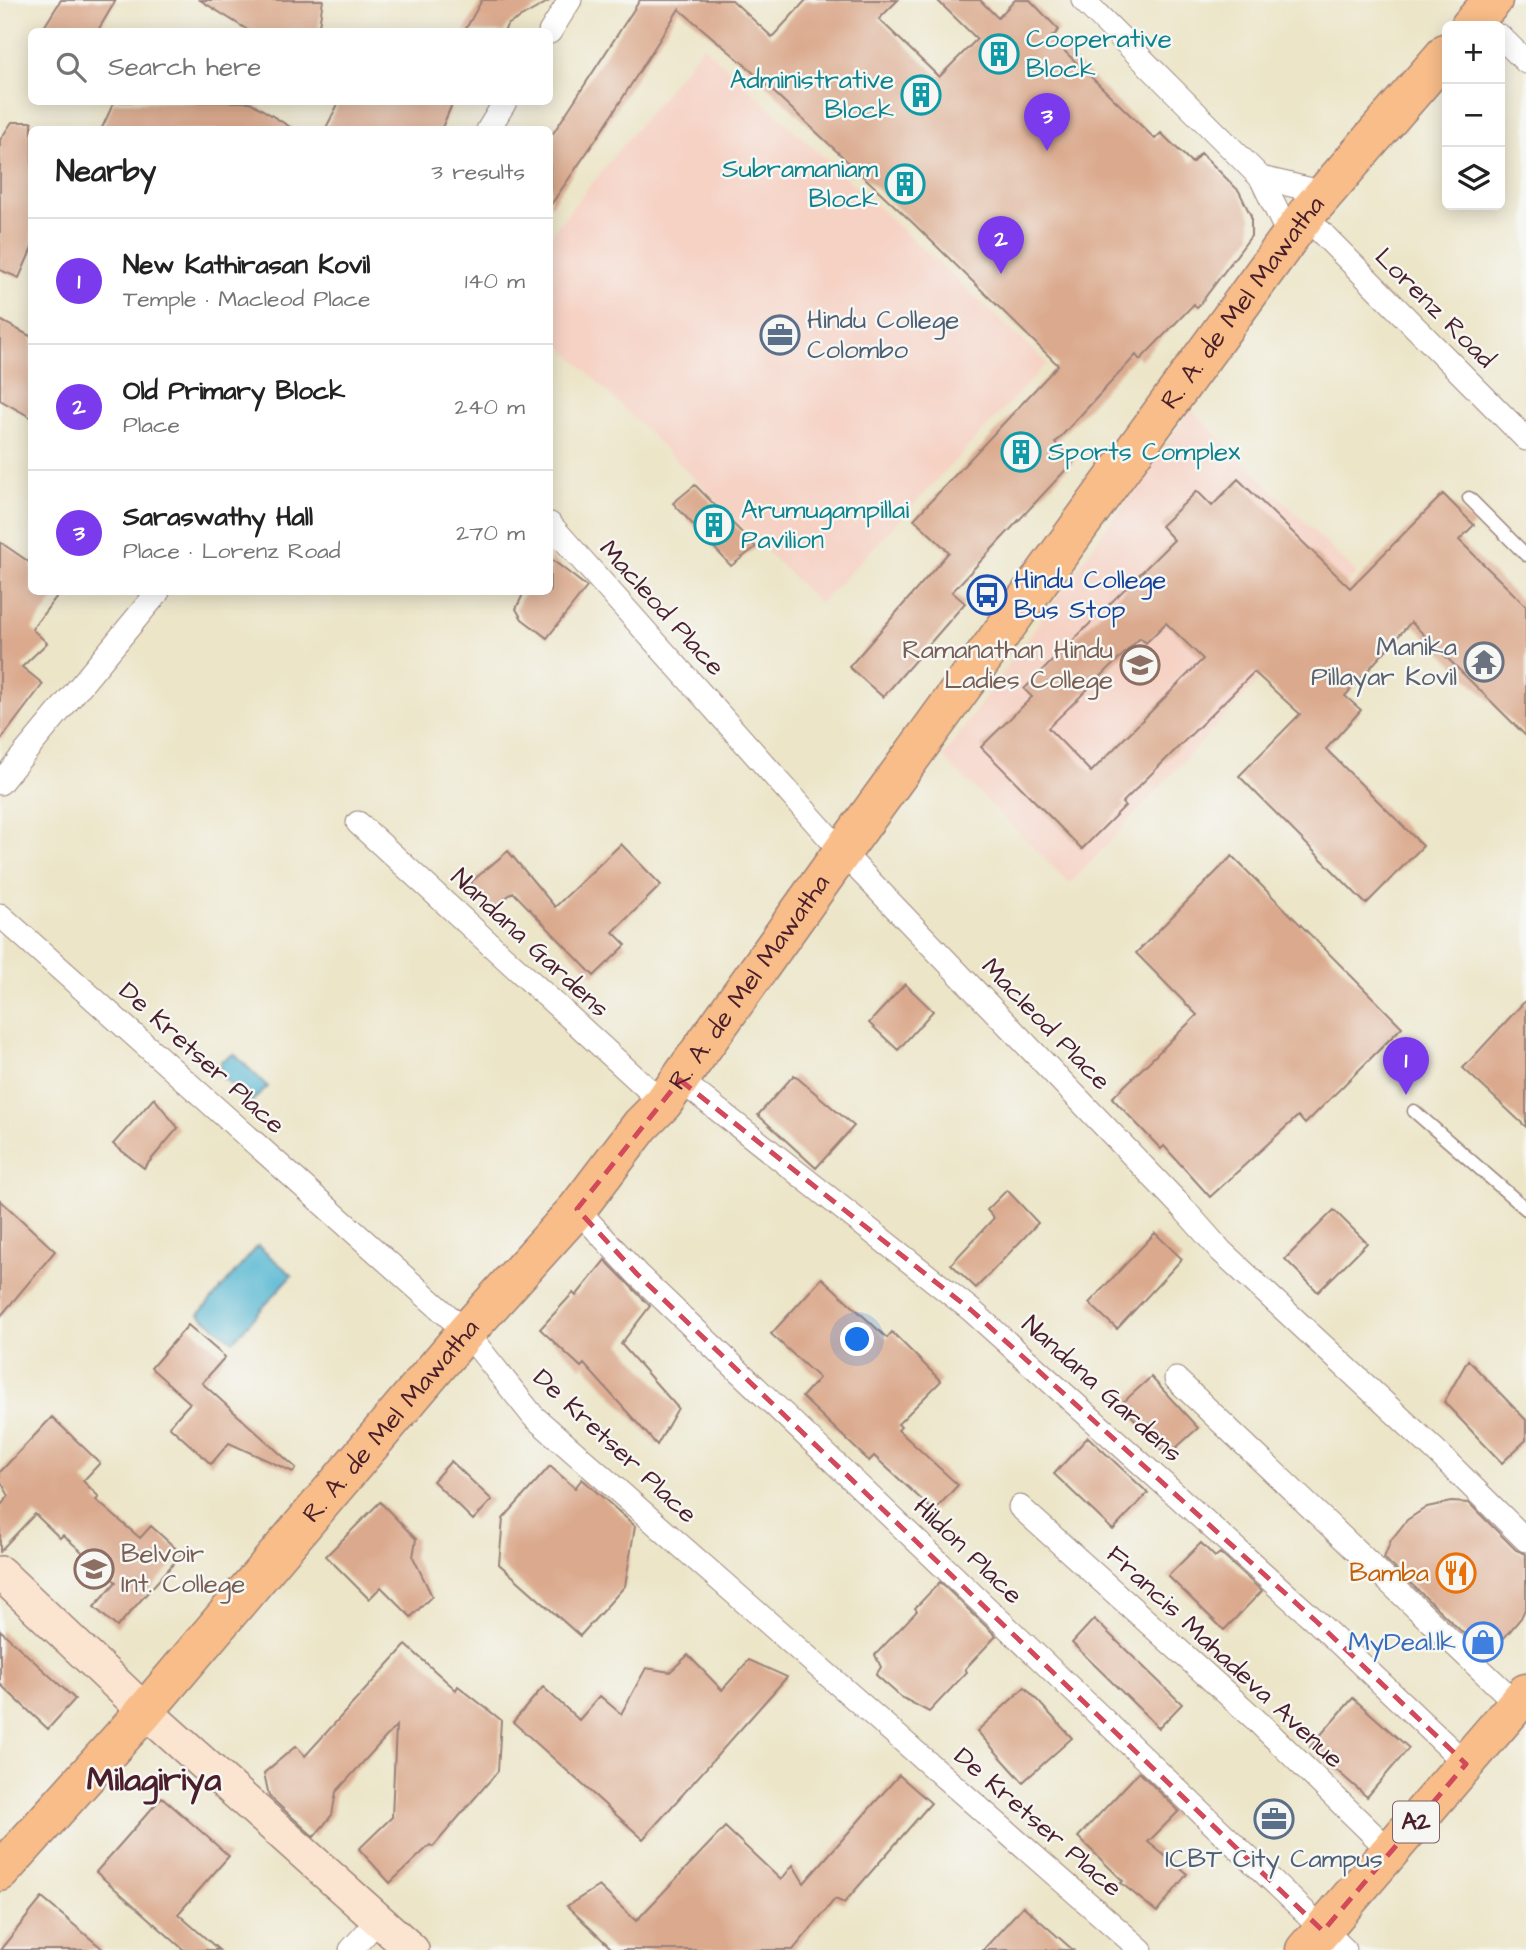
<!DOCTYPE html>
<meta charset="utf-8">
<style>
body{margin:0;font-family:"Architects Daughter",sans-serif;background:#f6f6f6;color:#222}
.controls{position:absolute;right:21px;top:21px;display:grid;overflow:hidden;border-radius:10px;box-shadow:0 4px 18px #0003}
.controls button{width:63px;height:63px;display:grid;place-items:center;padding:0;border:0;border-bottom:2px solid #e0e0e0;background:#fff;color:#222;font:35px sans-serif}
.you{position:absolute;left:858px;top:1340px;width:24px;height:24px;margin:-18px;border:5px solid #fff;border-radius:50%;background:#1a73e8;box-shadow:0 0 0 10px #1a73e833}
.badge{display:grid;place-items:center;width:46px;height:46px;border-radius:50%;background:#7c3aed;color:#fff;font-size:23px;font-weight:700}
.pin{position:absolute;translate:-50% -58px;filter:drop-shadow(0 2px 4px #0008)}
.pin::after{content:'';position:absolute;top:37px;width:24px;height:21px;background:inherit;clip-path:polygon(0 0,100% 0,50% 100%)}
.list{margin:0;padding:0;list-style:none}
h2{display:flex;justify-content:space-between;align-items:center;height:91px;margin:0;padding:0 28px;font-size:30px}
h2 small{font-size:23px;font-weight:400;color:#767676}
.list li{display:grid;grid-template-columns:46px 1fr auto;gap:21px;align-items:center;box-sizing:border-box;height:126px;padding:0 28px;border-top:2px solid #e0e0e0}
.list b{display:block;font-size:26px;white-space:nowrap}
.list p{margin:0;font-size:23px;white-space:nowrap;color:#767676}
.list em{font-size:23px;font-style:normal;color:#767676}
.icon{flex:none;width:38px;height:38px;fill:none;stroke:currentColor;stroke-width:2;stroke-linecap:round;stroke-linejoin:round}
.map{position:relative;flex:none;width:1526px;height:1950px;overflow:hidden}
.search{position:absolute;background:#fff;box-shadow:0 4px 18px #0003;left:28px;top:28px;width:525px;height:77px;display:flex;align-items:center;gap:18px;box-sizing:border-box;padding:0 24px;border-radius:10px;color:#767676;font-size:26px}
.panel{position:absolute;background:#fff;box-shadow:0 4px 18px #0003;left:28px;top:126px;width:525px;height:469px;border-radius:10px}
.map>svg:first-child{display:block}
.built{fill:#f6d2c5}
.water{fill:#53b6d2;stroke:#4e6a7e;stroke-width:2}
.building{fill:#dbaa8e;fill-rule:evenodd}
.lines{fill:none;stroke-linecap:round;stroke-linejoin:round}
.lane-casing{stroke:#9b827a;stroke-width:15}
.street-casing{stroke:#9b827a;stroke-width:25}
.secondary-casing{stroke:#9b827a;stroke-width:36}
.highway-casing{stroke:#9b827a;stroke-width:41}
.lane{stroke:#fff;stroke-width:12}
.street{stroke:#fff;stroke-width:23}
.secondary{stroke:#fce5d0;stroke-width:33}
.highway{stroke:#f8bd89;stroke-width:38}
.marked{fill:none;stroke:#d1495b;stroke-width:5;stroke-dasharray:14 9;stroke-linejoin:round}
.labels{text-anchor:middle;dominant-baseline:central;stroke-width:5;stroke-linejoin:round;paint-order:stroke}
.shield{fill:#f6f6f2;stroke:#7e6067;stroke-width:2}
.shield-label{font-size:24px;font-weight:bold;fill:#4a1f2b}
.culture-label{font-size:26px;fill:#0d838f;stroke:#f6f6f2;text-anchor:start}
.street-label{font-size:26px;fill:#4a1f2b;stroke:#f6f6f2}
.service-label{font-size:26px;fill:#4e5e75;stroke:#f6f6f2;text-anchor:start}
.transit-label{font-size:26px;fill:#164399;stroke:#f6f6f2;text-anchor:start}
.worship-label{font-size:26px;fill:#5b616d;stroke:#f6f6f2;text-anchor:end}
.education-label{font-size:26px;fill:#785e54;stroke:#f6f6f2;text-anchor:end}
.food-label{font-size:26px;fill:#c56008;stroke:#f6f6f2;text-anchor:end}
.shop-label{font-size:26px;fill:#366cbe;stroke:#f6f6f2;text-anchor:end}
.district-label{font-size:33px;font-weight:bold;fill:#4a1f2b;stroke:#f6f6f2}
</style>
<div class="map">
<svg width="1526" height="1950" viewBox="0 0 1526 1950">
<rect width="100%" height="100%" fill="#f6f6f2"/>
<filter id="ink" filterUnits="userSpaceOnUse"><feTurbulence type="fractalNoise" baseFrequency=".0143" numOctaves="2"/><feDisplacementMap in="SourceGraphic" scale="14" xChannelSelector="R" yChannelSelector="G"/><feConvolveMatrix kernelMatrix="1 2 1 2 8 2 1 2 1" color-interpolation-filters="sRGB"/></filter>
<filter id="wash" filterUnits="userSpaceOnUse"><feTurbulence type="fractalNoise" baseFrequency=".00686" numOctaves="4" result="noise"/><feDisplacementMap in="SourceGraphic" scale="28" xChannelSelector="R" yChannelSelector="G"/><feGaussianBlur stdDeviation="1.57" result="paint"/><feColorMatrix in="noise" values="0 0 0 0 0 0 0 0 0 0 0 0 0 0 0 0 0 1.4 0 .05"/><feComposite in="paint" operator="in"/></filter>
<g filter="url(#wash)">
<rect width="100%" height="100%" fill="#ece5c8"/>
<!-- built -->
<path class="built" d="M703,46L1047,363L820,604L550,335V235Z
M1191,409L1357,574L1070,884L943,757Z"/>
<!-- water -->
<path class="water" d="M234,1054L268,1087L251,1102L219,1074L221,1061Z
M258,1246L292,1275L233,1341L199,1314Z"/>
<g id="blocks">
<!-- building -->
<path class="building" d="M61,0H116L97,32H41Z
M200,0H323L318,32H251Z
M482,0H551L507,25L504,32H464Z
M640,0H732L772,37L806,0H898L879,19L939,77L977,39L937,0H980L998,18L1015,0H1030L1059,30L1051,38L1155,139L1161,133L1192,163L1201,153L1239,191L1251,216V236L1197,308L1194,304L1140,360L1136,355L1055,443L1074,461L952,592L965,603L883,697L849,667L949,552L914,519L1058,365L914,224L745,65L679,9L601,132L550,206V138Z
M114,102H250L295,130H101Z
M339,102H453L441,130H325Z
M12,122H32V248L19,278L0,270V140Z
M0,320L32,337V418L0,400Z
M1238,479L1350,588L1443,494L1474,525L1459,540L1526,606V736L1411,622L1345,696L1361,710L1326,749L1423,846L1366,904L1239,776L1300,714L1254,672L1122,803L1125,806L1082,849L981,747L1032,697L1024,689L1174,540L1161,526L1197,491L1212,506ZM1166,623L1203,659L1091,772L1048,728L1140,638L1146,643Z
M695,485L756,547L731,566L673,503Z
M0,542L32,564V592H60L32,629L47,643L22,667L43,684L0,741Z
M550,558L587,587L547,638L522,619L516,609L524,592H550Z
M621,844L661,885L613,932L626,945L594,976L513,892L493,908L471,882L508,851L555,907Z
M1232,856L1402,1027L1305,1124L1298,1116L1210,1197L1164,1146L1161,1149L1112,1098L1197,1015L1136,953Z
M905,984L933,1011L898,1050L869,1023Z
M1526,1000V1127L1463,1068Z
M794,1075L854,1126L816,1168L758,1115Z
M154,1098L178,1128L144,1168L113,1144Z
M1007,1190L1038,1223L976,1288L951,1264L994,1218L987,1210Z
M0,1200L55,1251L0,1317Z
M1334,1210L1367,1243L1318,1292L1285,1259Z
M1155,1233L1182,1259L1117,1329L1089,1303Z
M605,1260L650,1306L621,1344L678,1408L657,1445L584,1364L581,1367L540,1329L573,1293L576,1296Z
M822,1278L887,1338L892,1332L941,1381L898,1424L901,1427L898,1430L958,1485L934,1511L874,1456L869,1461L802,1397L819,1378L771,1334Z
M188,1325L225,1357L202,1383L296,1468L293,1472L229,1443L211,1464L169,1426L190,1403L151,1368Z
M1468,1360L1526,1420V1440L1502,1463L1444,1402Z
M1151,1377L1198,1428L1167,1456L1121,1404Z
M52,1417L100,1463L83,1481L99,1497L96,1500L140,1538L151,1526L182,1554L117,1627L94,1607L116,1582L63,1535L60,1538L35,1514L0,1551V1506L9,1496L0,1480V1472Z
M1088,1437L1148,1493L1113,1530L1054,1474Z
M451,1461L492,1500L473,1520L433,1481Z
M550,1466L575,1488L582,1479L635,1526L625,1586L580,1636L499,1564L503,1519Z
M380,1502L416,1539L413,1557L432,1596L411,1617L381,1587L369,1599L326,1556Z
M1451,1502L1469,1503L1516,1550L1526,1554V1607L1521,1618L1504,1638L1481,1650L1384,1558L1391,1540L1407,1520L1427,1507Z
M1201,1543L1215,1557L1220,1553L1262,1591L1224,1630L1168,1576Z
M940,1582L996,1636L965,1669L967,1672L929,1712L901,1697L876,1675L881,1667L875,1655L917,1611L915,1608Z
M1094,1619L1182,1704L1159,1728L1072,1643Z
M0,1630L75,1699L48,1729L0,1684Z
M406,1645L456,1690L458,1686L501,1720L498,1771L433,1847L430,1845L390,1883L359,1849L392,1817L396,1726L336,1792L332,1815L314,1837L269,1796L264,1773L296,1746L305,1756Z
M688,1655L722,1690L749,1660L787,1677L643,1839L513,1722L543,1687L579,1720L600,1696L621,1714L646,1668L670,1672Z
M1025,1687L1072,1738L1023,1782L977,1731Z
M1353,1698L1409,1748L1367,1797L1310,1747Z
M1139,1772L1179,1811L1148,1842L1187,1874L1157,1912L1121,1883L1123,1881L1078,1837Z
M899,1775L931,1803L844,1903L835,1899L793,1950H613L567,1906L599,1886L636,1921L725,1827L781,1880L793,1865L804,1883Z
M162,1797L229,1856L178,1914L219,1950H184L96,1872Z
M42,1898L104,1950H0Z
M1023,1906L1073,1950H983Z"/>
</g>
</g>
<g filter="url(#ink)">
<use href="#blocks" fill-opacity="0" stroke="#9b827a" stroke-width="2"/>
<g class="lines">
<!-- lane casing -->
<g class="lane-casing">
<path id="lane" d="M1469,498L1526,555
M1414,1111L1526,1209"/>
</g>
<!-- street casing -->
<g class="street-casing">
<path id="street" d="M1083,0L1261,178L1290,238
M550,32L570,0
M1500,36L1526,62
M488,130L505,102
M1261,178L1325,193
M1305,216L1526,439
M550,524L842,852L1181,1206L1221,1251L1436,1451L1526,1540
M0,783L158,592
M358,823L663,1103
M0,915L466,1332L533,1416L1141,1950
M680,1080L971,1310L1317,1622L1466,1764
M577,1209L637,1274L1345,1950
M1176,1379L1517,1704
M1020,1507L1255,1719L1390,1851
M351,1950L378,1920"/>
</g>
<!-- secondary casing -->
<g class="secondary-casing">
<path id="secondary" d="M0,1573L145,1711L412,1950"/>
</g>
<!-- highway casing -->
<g class="highway-casing">
<g id="highway">
<path d="M1470,26L1493,0"/>
<path id="s1" d="M0,1872L145,1711L466,1332L577,1209L641,1125L663,1103L842,852L1305,216L1447,52"/>
<path d="M1305,1950L1526,1693"/>
</g>
</g>
<!-- lane -->
<use href="#lane" class="lane"/>
<!-- street -->
<use href="#street" class="street"/>
<!-- secondary -->
<use href="#secondary" class="secondary"/>
<!-- highway -->
<use href="#highway" class="highway"/>
</g>
</g>
<!-- marked area -->
<path class="marked" d="M680,1080L971,1310L1317,1622L1466,1764L1323,1931L637,1274L577,1209Z"/>
<!-- icons -->
<defs>
<g id="building-ring" transform="scale(2.0125)"><circle r="9.5" fill="#f6f6f2" stroke="#0f9aa8" stroke-width="1.5"/><path d="M-4-6H4V6H1V3H-1V6H-4ZM-2.5-4.3h1.7v1.8h-1.7ZM.8-4.3h1.7v1.8H.8ZM-2.5-1h1.7V.8h-1.7ZM.8-1h1.7V.8H.8Z" fill="#0f9aa8"/></g>
<g id="office-ring" transform="scale(2.0125)"><circle r="9.5" fill="#f6f6f2" stroke="#5c6f8a" stroke-width="1.5"/><path d="M-6-3h4V-5.5h4V-3h4V5H-6ZM-1-4.5V-3h2v-1.5ZM-6 0V1H6V0Z" fill="#5c6f8a"/></g>
<g id="bus-ring" transform="scale(2.0125)"><circle r="9.5" fill="#f6f6f2" stroke="#1a4fb4" stroke-width="1.5"/><path d="M-5-6H5V4H4V6H2V4H-2V6H-4V4H-5ZM-3.5-4V0h7V-4ZM-3.5 1.2v1.5H-2V1.2ZM2 1.2v1.5H3.5V1.2Z" fill="#1a4fb4"/></g>
<g id="temple-ring" transform="scale(2.0125)"><circle r="9.5" fill="#f6f6f2" stroke="#6b7280" stroke-width="1.5"/><path d="M0-6L5-2H3V0L6.5 2.5H4V6H1.5V3h-3V6H-4V2.5H-6.5L-3 0V-2H-5Z" fill="#6b7280"/></g>
<g id="school-ring" transform="scale(2.0125)"><circle r="9.5" fill="#f6f6f2" stroke="#8d6e63" stroke-width="1.5"/><path d="M0-5L7-2L0 1L-7-2ZM-4 1L0 2.5L4 1V4Q0 6-4 4Z" fill="#8d6e63"/></g>
<g id="restaurant-ring" transform="scale(2.0125)"><circle r="9.5" fill="#f6f6f2" stroke="#e8710a" stroke-width="1.5"/><path d="M-5-6h1v4h1v-4h1v4h1v-4h1v5L-1.5 .5V6h-2V.5L-5-1ZM5-6V6H3V1.5H1.5Q1.5-4 5-6Z" fill="#e8710a"/></g>
<g id="shop-ring" transform="scale(2.0125)"><circle r="9.5" fill="#f6f6f2" stroke="#3f7fe0" stroke-width="1.5"/><path d="M-5-2.5h2.3a2.7 3.5 0 0 1 5.4 0H5L5.5 6h-11ZM-1.5-2.5h3a1.5 2.3 0 0 0-3 0Z" fill="#3f7fe0"/></g>
</defs>
<g fill-rule="evenodd">
<use href="#building-ring" x="999" y="54"/>
<use href="#building-ring" x="921" y="95"/>
<use href="#building-ring" x="905" y="184"/>
<use href="#office-ring" x="780" y="335"/>
<use href="#building-ring" x="1021" y="452"/>
<use href="#building-ring" x="714" y="525"/>
<use href="#bus-ring" x="987" y="595"/>
<use href="#temple-ring" x="1484" y="662"/>
<use href="#school-ring" x="1140" y="665"/>
<use href="#school-ring" x="94" y="1569"/>
<use href="#restaurant-ring" x="1456" y="1573"/>
<use href="#shop-ring" x="1483" y="1642"/>
<use href="#office-ring" x="1274" y="1819"/>
</g>
<g class="labels">
<!-- shield labels -->
<rect class="shield" x="1393" y="1801.5" width="46" height="41" rx="5"/>
<g class="shield-label">
<text x="1416" y="1822">A2</text>
</g>
<!-- culture labels -->
<g class="culture-label">
<text x="1026" y="39">Cooperative<tspan x="1026" dy="30">Block</tspan></text>
<text x="894" y="80" text-anchor="end">Administrative<tspan x="894" dy="30">Block</tspan></text>
<text x="878" y="169" text-anchor="end">Subramaniam<tspan x="878" dy="30">Block</tspan></text>
<text x="1048" y="452">Sports Complex</text>
<text x="741" y="510">Arumugampillai<tspan x="741" dy="30">Pavilion</tspan></text>
</g>
<!-- street labels -->
<g class="street-label">
<text stroke="none"><textPath href="#s1" startOffset="2004">R. A. de Mel Mawatha</textPath></text>
<text transform="translate(1435 308) rotate(45)">Lorenz Road</text>
<text transform="translate(662 608) rotate(48)">Macleod Place</text>
<text transform="translate(530 943) rotate(43)">Nandana Gardens</text>
<text stroke="none"><textPath href="#s1" startOffset="1164">R. A. de Mel Mawatha</textPath></text>
<text transform="translate(1046 1024) rotate(46)">Macleod Place</text>
<text transform="translate(202 1058) rotate(42)">De Kretser Place</text>
<text transform="translate(1102 1389) rotate(42)">Nandana Gardens</text>
<text stroke="none"><textPath href="#s1" startOffset="597">R. A. de Mel Mawatha</textPath></text>
<text transform="translate(615 1446) rotate(43)">De Kretser Place</text>
<text transform="translate(968 1551) rotate(44)">Hildon Place</text>
<text transform="translate(1225 1657) rotate(43)">Francis Mahadeva Avenue</text>
<text transform="translate(1038 1822) rotate(41)">De Kretser Place</text>
</g>
<!-- service labels -->
<g class="service-label">
<text x="807" y="320">Hindu College<tspan x="807" dy="30">Colombo</tspan></text>
<text x="1274" y="1859" text-anchor="middle">ICBT City Campus</text>
</g>
<!-- transit labels -->
<g class="transit-label">
<text x="1014" y="580">Hindu College<tspan x="1014" dy="30">Bus Stop</tspan></text>
</g>
<!-- worship labels -->
<g class="worship-label">
<text x="1457" y="647">Manika<tspan x="1457" dy="30">Pillayar Kovil</tspan></text>
</g>
<!-- education labels -->
<g class="education-label">
<text x="1113" y="650">Ramanathan Hindu<tspan x="1113" dy="30">Ladies College</tspan></text>
<text x="121" y="1554" text-anchor="start">Belvoir<tspan x="121" dy="30">Int. College</tspan></text>
</g>
<!-- food labels -->
<g class="food-label">
<text x="1429" y="1573">Bamba</text>
</g>
<!-- shop labels -->
<g class="shop-label">
<text x="1456" y="1642">MyDeal.lk</text>
</g>
<!-- district labels -->
<g class="district-label">
<text x="154" y="1780">Milagiriya</text>
</g>
</g>
</svg>
<div class="controls">
<button>+</button>
<button>−</button>
<button><svg class="icon" aria-label="layers" viewBox="0 0 24 24"><path d="M12 4l9 5-9 5-9-5zM3 14l9 5 9-5"/></svg></button>
</div>
<div class="you"></div>
<div class="pin badge" style="left:1406px;top:1095px">1</div>
<div class="pin badge" style="left:1001px;top:274px">2</div>
<div class="pin badge" style="left:1047px;top:151px">3</div>
<div class="search"><svg class="icon" aria-label="search" viewBox="0 0 24 24"><circle cx="10" cy="10" r="6"/><path d="M15 15l6 6"/></svg>Search here</div>
<section class="panel">
<h2>Nearby<small>3 results</small></h2>
<ul class="list">
<li><span class="badge">1</span><div><b>New Kathirasan Kovil</b><p>Temple · Macleod Place</p></div><em>140 m</em></li>
<li><span class="badge">2</span><div><b>Old Primary Block</b><p>Place</p></div><em>240 m</em></li>
<li><span class="badge">3</span><div><b>Saraswathy Hall</b><p>Place · Lorenz Road</p></div><em>270 m</em></li>
</ul>
</section>
</div>
